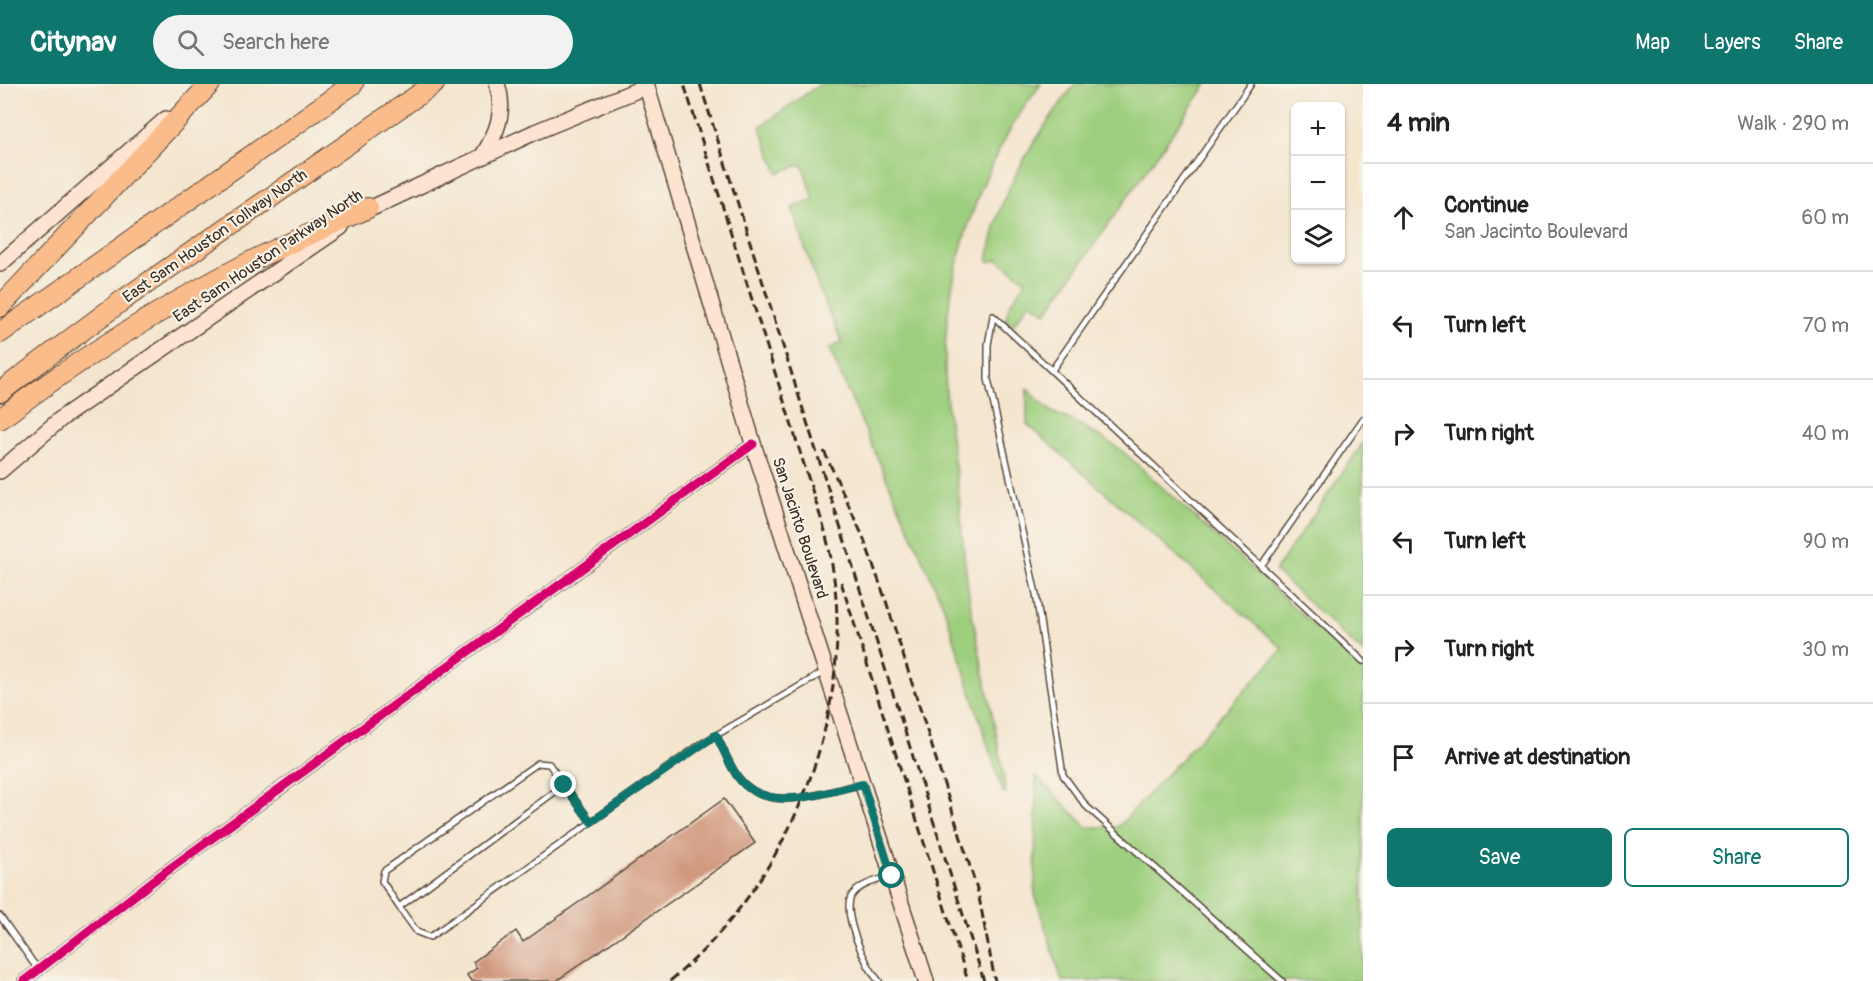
<!DOCTYPE html>
<meta charset="utf-8">
<style>
body{margin:0;font-family:Pangolin,sans-serif;background:#f2f2f2;color:#222}
.controls{position:absolute;right:18px;top:18px;display:grid;overflow:hidden;border-radius:9px;box-shadow:0 2px 4px #0004}
.controls button{width:54px;height:54px;display:grid;place-items:center;padding:0;border:0;border-bottom:2px solid #e0e0e0;background:#fff;color:#222;font:30px sans-serif}
.stop{position:absolute;width:18px;height:18px;margin:-14px;border:4px solid #0f766e;border-radius:50%;background:#fff}
.stop.end{background:#0f766e;border-color:#fff;box-shadow:0 2px 6px #0008}
.list{margin:0;padding:0;list-style:none}
h2{display:flex;justify-content:space-between;align-items:center;height:78px;margin:0;padding:0 24px;font-size:26px}
h2 small{font-size:20px;font-weight:400;color:#767676}
.list li{display:grid;grid-template-columns:39px 1fr auto;gap:18px;align-items:center;box-sizing:border-box;height:108px;padding:0 24px;border-top:2px solid #e0e0e0}
.list b{display:block;font-size:22px;white-space:nowrap}
.list p{margin:0;font-size:20px;white-space:nowrap;color:#767676}
.list em{font-size:20px;font-style:normal;color:#767676}
.actions{display:flex;gap:12px;padding:18px 24px}
.actions a{flex:1;padding:14px 0;border:2px solid #0f766e;border-radius:9px;text-align:center;font-size:21px;color:#0f766e}
.actions .main{background:#0f766e;color:#fff}
.icon{flex:none;width:33px;height:33px;fill:none;stroke:currentColor;stroke-width:2;stroke-linecap:round;stroke-linejoin:round}
.map{position:relative;flex:none;width:1363px;height:897px;overflow:hidden}
header{display:flex;align-items:center;gap:36px;box-sizing:border-box;height:84px;padding:0 30px;background:#0f766e;color:#fff}
header strong{font-size:28px}
nav{display:flex;gap:33px;margin-inline-start:auto;font-size:21px}
.search{width:420px;height:54px;background:#f2f2f2;display:flex;align-items:center;gap:15px;box-sizing:border-box;padding:0 21px;border-radius:33px;color:#767676;font-size:22px}
main{display:flex}
aside{flex:1;background:#fff}
.map>svg:first-child{display:block}
.grass{fill:#9ecf7e;stroke:#6c7c4e;stroke-width:1.5}
.building{fill:#d0967c}
.lines{fill:none;stroke-linecap:round;stroke-linejoin:round}
.service-casing{stroke:#574638;stroke-width:8}
.minor-casing{stroke:#574638;stroke-width:14}
.secondary-casing{stroke:#574638;stroke-width:18}
.motorway-casing{stroke:#574638;stroke-width:22}
.service{stroke:#fff;stroke-width:5}
.minor{stroke:#fff;stroke-width:10}
.secondary{stroke:#fde4d1;stroke-width:15}
.motorway{stroke:#fabc8b;stroke-width:20}
.rail{stroke:#3b2a1e;stroke-width:3;stroke-dasharray:9 4.5;stroke-linecap:butt}
.cycleway-casing{stroke:#f7f3e8;stroke-width:13}
.cycleway{stroke:#d6006c;stroke-width:9}
.route{stroke:#0f766e;stroke-width:8}
.labels{text-anchor:middle;dominant-baseline:central;stroke-width:4.5;stroke-linejoin:round;paint-order:stroke}
.street-label{font-size:16px;fill:#3b2a1e;stroke:#f7f3e8}
</style>
<header>
<strong>Citynav</strong>
<div class="search"><svg class="icon" aria-label="search" viewBox="0 0 24 24"><circle cx="10" cy="10" r="6"/><path d="M15 15l6 6"/></svg>Search here</div>
<nav><a>Map</a><a>Layers</a><a>Share</a></nav>
</header>
<main>
<div class="map">
<svg width="1363" height="897" viewBox="0 0 1363 897">
<rect width="100%" height="100%" fill="#f7f3e8"/>
<filter id="ink" filterUnits="userSpaceOnUse"><feTurbulence type="fractalNoise" baseFrequency=".0167" numOctaves="2"/><feDisplacementMap in="SourceGraphic" scale="12" xChannelSelector="R" yChannelSelector="G"/><feConvolveMatrix kernelMatrix="1 2 1 2 8 2 1 2 1" color-interpolation-filters="sRGB"/></filter>
<filter id="wash" filterUnits="userSpaceOnUse"><feTurbulence type="fractalNoise" baseFrequency=".008" numOctaves="4" result="noise"/><feDisplacementMap in="SourceGraphic" scale="24" xChannelSelector="R" yChannelSelector="G"/><feGaussianBlur stdDeviation="1.35" result="paint"/><feColorMatrix in="noise" values="0 0 0 0 0 0 0 0 0 0 0 0 0 0 0 0 0 1.4 0 .05"/><feComposite in="paint" operator="in"/></filter>
<g filter="url(#wash)">
<rect width="100%" height="100%" fill="#f4e5ce"/>
<!-- grass -->
<path class="grass" d="M820,0H1041C984,72 946,182 945,274C944,320 954,368 959,414C963,454 965,496 973,535C984,594 998,649 1006,709H1003L944,523L829,265L842,258L817,200L792,124L814,115L802,80L778,89L760,43Z
M1075,0H1207L1046,229L1030,218L1013,241L1006,236L1009,221L1026,197L997,175L990,178L987,176C992,157 996,136 1003,118C1021,75 1047,37 1075,0Z
M1027,305L1052,328L1079,340L1119,364L1363,586V897H1062L1035,811L1036,692L1087,743H1118L1283,565L1027,340Z
M1363,359V569L1275,487Z"/>
<g id="blocks">
<!-- building -->
<path class="building" d="M724,715L755,759L556,897H471L467,891L477,884L473,878L516,847L523,858Z"/>
</g>
</g>
<g filter="url(#ink)">
<use href="#blocks" fill-opacity="0" stroke="#574638" stroke-width="1.5"/>
<g class="lines">
<!-- service casing -->
<g class="service-casing">
<path id="service" d="M1052,286L1251,0
M1261,482L1363,335
M716,651C723,664 729,681 738,693C767,732 823,708 861,700
M591,738L564,701L399,823L417,848L430,853L701,660L824,588
M399,823L382,797L384,787L538,679L549,680L564,701
M0,832L39,887
M879,897C866,884 839,825 853,810C862,799 879,796 892,792
M1282,897L1086,722L1063,691L1036,510L988,295V261L993,232L1363,577"/>
</g>
<!-- minor casing -->
<g class="minor-casing">
<path id="minor" d="M24,897L153,797L753,360"/>
</g>
<!-- secondary casing -->
<g class="secondary-casing">
<path id="secondary" d="M646,0L755,366L926,897
M482,73C497,49 506,28 497,0
M361,129L535,48L647,2
M0,180L166,35
M0,387L63,333L341,143"/>
</g>
<!-- motorway casing -->
<g class="motorway-casing">
<path id="motorway" d="M0,223L210,0
M0,249L353,0
M0,308L123,216L434,0
M0,335C77,276 161,224 248,179C287,159 328,143 368,124"/>
</g>
<!-- service -->
<use href="#service" class="service"/>
<!-- minor -->
<use href="#minor" class="minor"/>
<!-- secondary -->
<use href="#secondary" class="secondary"/>
<!-- motorway -->
<use href="#motorway" class="motorway"/>
<!-- rail -->
<path class="rail" d="M700,0L984,897
M824,367L864,455L886,517L978,808L995,897
M841,498L968,897
M670,897C797,792 868,605 824,444L684,0"/>
<!-- cycleway casing -->
<g class="cycleway-casing">
<path id="cycleway" d="M24,897L153,797L753,360"/>
</g>
<!-- cycleway -->
<use href="#cycleway" class="cycleway"/>
</g>
</g>
<g class="lines" filter="url(#ink)">
<!-- route -->
<path class="route" d="M564,701L591,738L716,651C723,664 729,680 737,692C765,732 825,708 863,700L892,792"/>
</g>
<g class="labels">
<!-- street labels -->
<g class="street-label">
<text transform="translate(215 152) rotate(-35)">East Sam Houston Tollway North</text>
<text transform="translate(268 172) rotate(-34)">East Sam Houston Parkway North</text>
<text transform="translate(800 444) rotate(72)">San Jacinto Boulevard</text>
</g>
</g>
</svg>
<div class="controls">
<button>+</button>
<button>−</button>
<button><svg class="icon" aria-label="layers" viewBox="0 0 24 24"><path d="M12 4l9 5-9 5-9-5zM3 14l9 5 9-5"/></svg></button>
</div>
<div class="stop" style="left:892px;top:792px"></div>
<div class="stop end" style="left:564px;top:701px"></div>
</div>
<aside>
<h2>4 min<small>Walk · 290 m</small></h2>
<ul class="list">
<li><svg class="icon" aria-label="ahead" viewBox="0 0 24 24"><path d="M12 20V5M6 11l6-6 6 6"/></svg><div><b>Continue</b><p>San Jacinto Boulevard</p></div><em>60 m</em></li>
<li><svg class="icon" aria-label="left" viewBox="0 0 24 24"><path d="M17 20v-9H6M10 6l-5 5 5 5"/></svg><div><b>Turn left</b></div><em>70 m</em></li>
<li><svg class="icon" aria-label="right" viewBox="0 0 24 24"><path d="M7 20v-9h11M14 6l5 5-5 5"/></svg><div><b>Turn right</b></div><em>40 m</em></li>
<li><svg class="icon" aria-label="left" viewBox="0 0 24 24"><path d="M17 20v-9H6M10 6l-5 5 5 5"/></svg><div><b>Turn left</b></div><em>90 m</em></li>
<li><svg class="icon" aria-label="right" viewBox="0 0 24 24"><path d="M7 20v-9h11M14 6l5 5-5 5"/></svg><div><b>Turn right</b></div><em>30 m</em></li>
<li><svg class="icon" aria-label="arrive" viewBox="0 0 24 24"><path d="M6 21V4h12l-3 4 3 4H6"/></svg><div><b>Arrive at destination</b></div></li>
</ul>
<div class="actions"><a class="main">Save</a><a>Share</a></div>
</aside>
</main>
